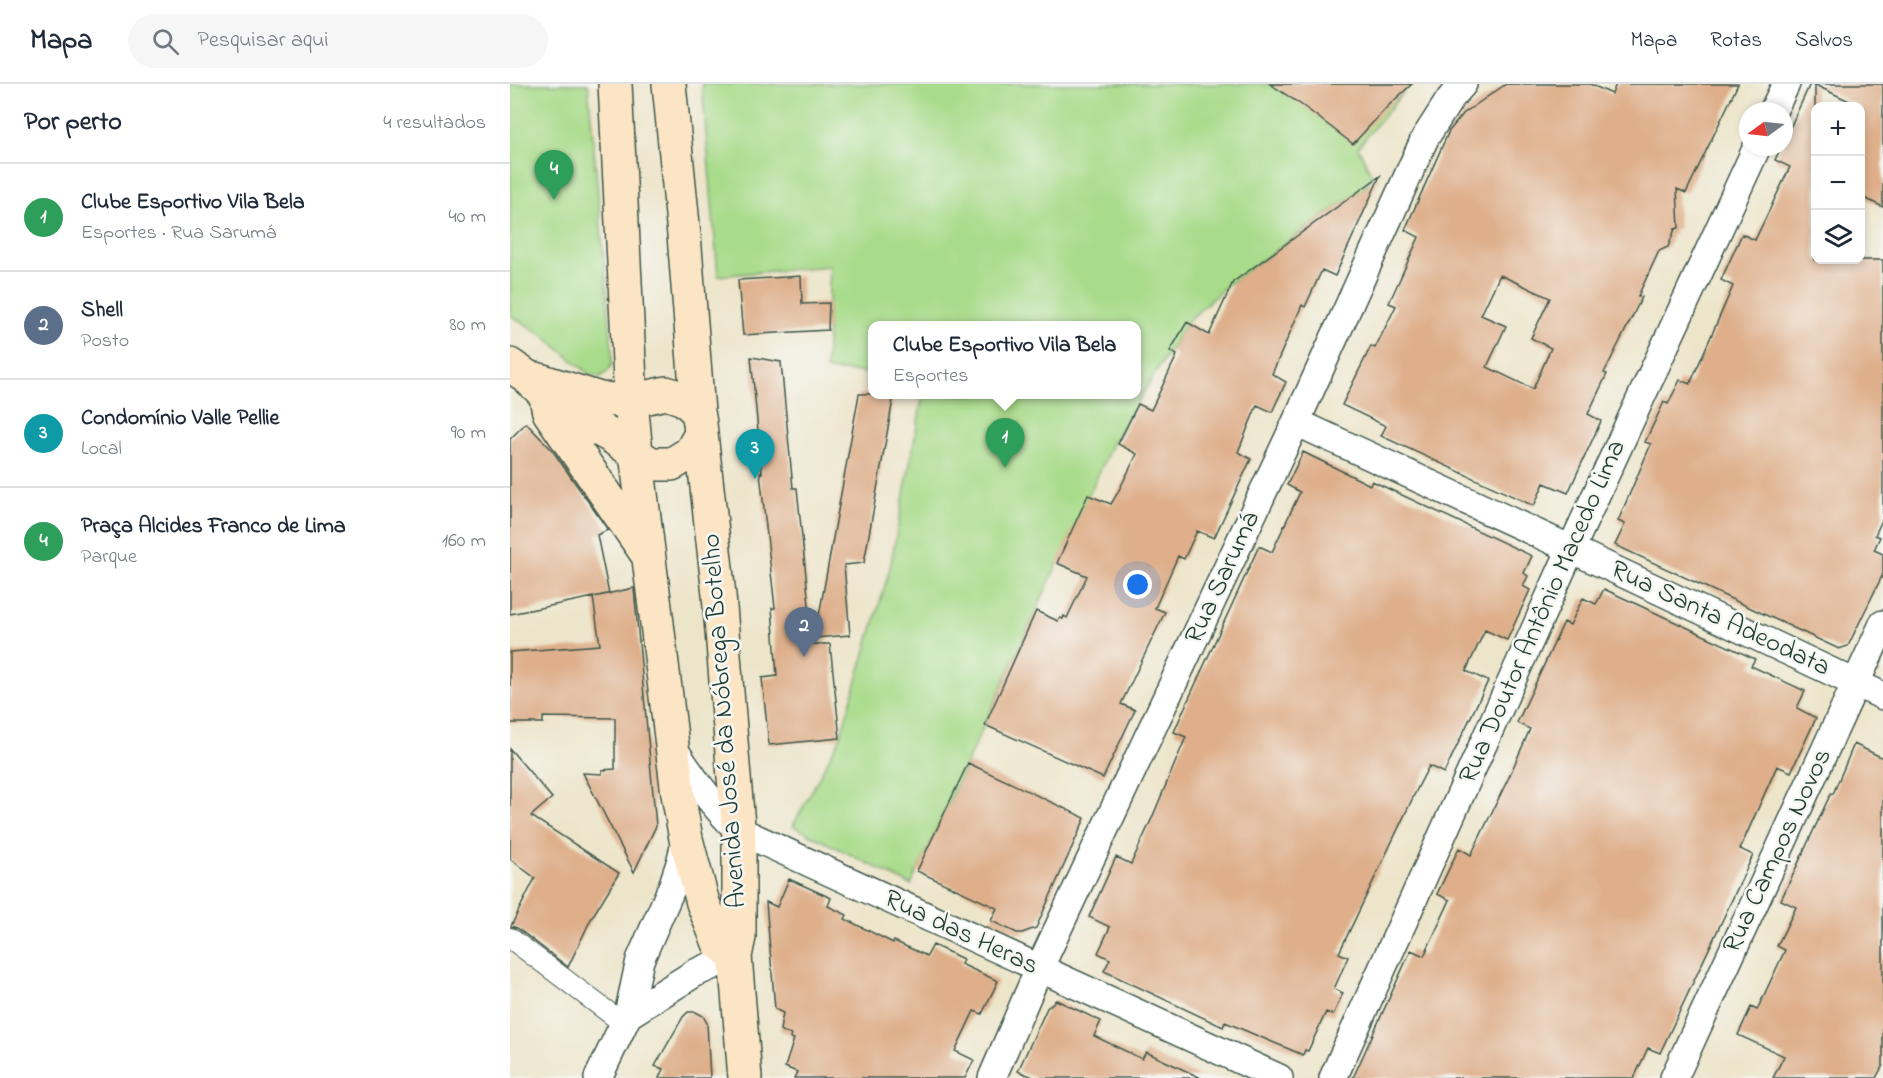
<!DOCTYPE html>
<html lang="pt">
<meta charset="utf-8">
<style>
body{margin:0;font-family:"Indie Flower",sans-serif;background:#f6f6f7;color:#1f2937}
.controls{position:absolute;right:18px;top:18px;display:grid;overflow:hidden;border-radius:12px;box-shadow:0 3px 9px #0003}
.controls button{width:54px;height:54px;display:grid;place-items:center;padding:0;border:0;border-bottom:2px solid #e0e1e3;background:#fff;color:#1f2937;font:30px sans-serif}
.compass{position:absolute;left:1229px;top:18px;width:54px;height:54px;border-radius:50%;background:#fff;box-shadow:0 3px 9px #0003;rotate:255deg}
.you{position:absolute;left:628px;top:501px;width:21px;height:21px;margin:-15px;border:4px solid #fff;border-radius:50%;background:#1a73e8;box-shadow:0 0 0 9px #1a73e833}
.badge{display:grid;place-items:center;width:39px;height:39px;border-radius:50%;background:#db2777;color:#fff;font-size:20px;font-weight:700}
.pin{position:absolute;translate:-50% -50px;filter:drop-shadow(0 2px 3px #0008)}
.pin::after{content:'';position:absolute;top:32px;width:21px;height:18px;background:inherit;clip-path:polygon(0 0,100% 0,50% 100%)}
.popup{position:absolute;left:358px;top:237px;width:273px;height:78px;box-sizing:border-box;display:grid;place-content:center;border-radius:12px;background:#fff;filter:drop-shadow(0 2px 4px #0005);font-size:20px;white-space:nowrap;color:#747a83}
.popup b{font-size:22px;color:#1f2937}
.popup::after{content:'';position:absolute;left:50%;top:100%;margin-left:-12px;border:12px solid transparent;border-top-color:#fff}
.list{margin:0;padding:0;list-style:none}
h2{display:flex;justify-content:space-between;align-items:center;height:78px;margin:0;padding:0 24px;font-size:26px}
h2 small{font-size:20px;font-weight:400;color:#747a83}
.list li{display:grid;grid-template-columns:39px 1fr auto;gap:18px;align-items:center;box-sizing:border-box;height:108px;padding:0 24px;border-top:2px solid #e0e1e3}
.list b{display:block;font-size:22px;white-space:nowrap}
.list p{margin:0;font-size:20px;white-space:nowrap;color:#747a83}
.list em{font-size:20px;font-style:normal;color:#747a83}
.icon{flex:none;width:33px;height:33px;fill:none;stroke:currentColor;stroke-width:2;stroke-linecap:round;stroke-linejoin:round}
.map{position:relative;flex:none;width:1373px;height:994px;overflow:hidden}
header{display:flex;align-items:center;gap:36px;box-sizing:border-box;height:84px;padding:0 30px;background:#fff;border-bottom:2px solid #e0e1e3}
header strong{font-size:28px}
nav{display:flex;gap:33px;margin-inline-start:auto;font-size:21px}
.search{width:420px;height:54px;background:#f6f6f7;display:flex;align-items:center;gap:15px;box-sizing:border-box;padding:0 21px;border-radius:33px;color:#747a83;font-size:22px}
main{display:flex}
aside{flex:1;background:#fff}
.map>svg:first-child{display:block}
.green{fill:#a8db8a;stroke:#648c5f;stroke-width:1.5}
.building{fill:#deaf8a;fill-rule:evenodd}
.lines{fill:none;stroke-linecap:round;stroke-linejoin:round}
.pedestrian-casing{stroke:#3e564a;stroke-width:22}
.minor-casing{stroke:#3e564a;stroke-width:30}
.secondary-casing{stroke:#3e564a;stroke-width:36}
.pedestrian{stroke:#fff;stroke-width:20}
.minor{stroke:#fff;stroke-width:27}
.secondary{stroke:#fce5c4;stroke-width:33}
.labels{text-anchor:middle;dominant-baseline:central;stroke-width:5;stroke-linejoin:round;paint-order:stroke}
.street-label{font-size:27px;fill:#1f3d34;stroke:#f6f6f2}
</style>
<header>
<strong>Mapa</strong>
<div class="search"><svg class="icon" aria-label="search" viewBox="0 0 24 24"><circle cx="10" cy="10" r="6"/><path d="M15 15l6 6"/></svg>Pesquisar aqui</div>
<nav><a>Mapa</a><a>Rotas</a><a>Salvos</a></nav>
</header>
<main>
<aside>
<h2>Por perto<small>4 resultados</small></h2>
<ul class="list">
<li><span class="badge" style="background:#2e9e5b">1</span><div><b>Clube Esportivo Vila Bela</b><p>Esportes · Rua Sarumá</p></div><em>40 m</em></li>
<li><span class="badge" style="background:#5c6f8a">2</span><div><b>Shell</b><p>Posto</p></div><em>80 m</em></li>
<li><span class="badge" style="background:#0f9aa8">3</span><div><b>Condomínio Valle Pellie</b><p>Local</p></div><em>90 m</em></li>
<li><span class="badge" style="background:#2e9e5b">4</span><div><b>Praça Alcides Franco de Lima</b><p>Parque</p></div><em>160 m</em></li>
</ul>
</aside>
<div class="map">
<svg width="1373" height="994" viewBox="0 0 1373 994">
<rect width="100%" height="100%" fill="#f6f6f2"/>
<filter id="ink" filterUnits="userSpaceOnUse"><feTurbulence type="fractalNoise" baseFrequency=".0167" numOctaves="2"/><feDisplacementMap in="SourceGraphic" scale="12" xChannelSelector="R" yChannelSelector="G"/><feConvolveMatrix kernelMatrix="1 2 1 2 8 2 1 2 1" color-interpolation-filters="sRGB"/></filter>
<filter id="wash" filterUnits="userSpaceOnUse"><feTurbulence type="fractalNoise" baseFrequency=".008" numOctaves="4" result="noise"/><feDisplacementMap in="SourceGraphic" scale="24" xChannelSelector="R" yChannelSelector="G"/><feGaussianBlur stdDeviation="1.35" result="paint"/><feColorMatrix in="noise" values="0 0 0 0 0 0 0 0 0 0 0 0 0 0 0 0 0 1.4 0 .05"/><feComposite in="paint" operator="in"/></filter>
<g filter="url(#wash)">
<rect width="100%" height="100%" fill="#ede5ca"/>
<!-- green -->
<path class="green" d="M0,0H78L102,265C103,278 103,286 90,293L79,290L33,251L0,231Z
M192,0H903L896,5L848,63L862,92L856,102L717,201L676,239L603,358L401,801L283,742L330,654L380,484L413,311L627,310V242H363V289L316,286L320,182L208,192Z"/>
<g id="blocks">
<!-- building -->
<path class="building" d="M760,0H902L878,22L843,60L796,24Z
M996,0H1080L1102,10L1106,0H1228L1176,109L1167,105L1169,144L1165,145L1158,163L1149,167L1128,212L1132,213L1094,289L1097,290L1078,330L1091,337L1058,409L1034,399L1024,422L871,352L876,342L832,321L861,262L865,264L886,222L879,219L909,153L895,146L939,47L954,29ZM990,191L1040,214L1021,254L1041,264L1023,305L977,283L996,242L971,231Z
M1300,0H1373V123L1350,112V22L1305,1V176H1373V434L1365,451L1370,453L1364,466L1373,470V490L1338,562L1329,565L1105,461L1115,440L1108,437L1141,360L1135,358L1154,318L1158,320L1170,296L1180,300L1223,202L1211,196L1232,150L1245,156L1280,83L1265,76L1271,63H1274V57Z
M870,92L825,192L812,186L795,223L792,221L762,290L776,298L762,328L747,321L728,368L741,375L704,454L687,447L674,475L668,472L645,524L655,528L611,620L625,626L593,694L475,641L526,527L548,537L550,534L553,535L554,532L557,534L577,492L547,479L578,411L601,420L607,410L627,370L608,360L628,320L641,326L667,271L660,267L677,238L699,251L723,198Z
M291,192L292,220L319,219L318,246L233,251L228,196Z
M241,273L271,278L283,404H287L303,560H320L330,654L259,661L252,594L267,592L262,524H265L250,389H252Z
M349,310H384L354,479L334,481L340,551L305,554Z
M16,339L42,366L98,446L87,451L99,510L0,530V355Z
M793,368L860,401L862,397L1022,472L1014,489L1018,492L1013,502L1020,506L997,556L975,546L956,587L978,597L934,689L919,682L908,703L829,869L838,873L824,905L833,909L823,931L816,928L798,967L795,966L793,971L715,938L713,943L594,887L600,875L588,869L600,843L579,833L606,773L621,780L642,734L676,653L664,648L674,625L749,462L762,468L790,408L777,401Z
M124,504L146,742L124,788L73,689L92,690V686L105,685V634L33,633V639H0V568L90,561L83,513Z
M1094,505L1245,575L1241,582L1295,607L1287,624L1306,634L1281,688L1267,682L1230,765L1243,771L1150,969L1138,964L1124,994H843L901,866L914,872L940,816L927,810L949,764L961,771L999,693L1020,645L1007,639L1054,538L1060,541L1073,514L1086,520Z
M1344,660L1373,674V981L1366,994H1263L1274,972L1228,951L1241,923L1247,926L1275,866L1267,862L1286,823L1271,816L1321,709L1323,710Z
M0,665L42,714L21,732L109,789L81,835L58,883L7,844L1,842L25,794L0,775Z
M458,679L575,734L526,844L512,849H507L481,837L487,824L407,787Z
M279,795L321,814L318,822L337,831L335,835L383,859L384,857L417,872L423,861L453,875L451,880L488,897L472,930L464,927L445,967L464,976L455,994H284L287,988L275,983L284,955L280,954L281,951L270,946L273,929L265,925L256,818L267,823Z
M546,916L591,937L584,952L632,975L636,968L691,994H525L508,987L537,924Z
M178,928H186L193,932L197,939L200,994H149L153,985L145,982L173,933Z"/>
</g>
</g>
<g filter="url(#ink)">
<use href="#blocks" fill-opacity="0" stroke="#3e564a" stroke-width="1.5"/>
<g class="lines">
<!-- pedestrian casing -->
<g class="pedestrian-casing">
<path id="pedestrian" d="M0,854L114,940"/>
</g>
<!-- minor casing -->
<g class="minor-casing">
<path id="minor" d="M1263,27L1276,0
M786,338L1061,465L1373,612
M164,665C183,695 202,721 228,746L769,994
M118,931L185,889L225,872
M88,994L118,931L130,876L162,803L170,779L176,755
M482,994L529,885L786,338L915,54L940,15L953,0
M823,994L1061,465L1247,63
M1164,994L1373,540"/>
</g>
<!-- secondary casing -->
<g class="secondary-casing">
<path id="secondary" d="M159,0L174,151L188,328
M0,281L16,292L50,324L99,351L141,380H162L180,369L191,350L190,339L188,328L174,315L156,309L121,317L126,369L168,710L176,755L193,819L209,859L225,872
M26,295L90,315L121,317L105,0
M37,319L39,328L137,470
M191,350L209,511L229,754V853L225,872L235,994"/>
</g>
<!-- pedestrian -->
<use href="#pedestrian" class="pedestrian"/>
<!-- minor -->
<use href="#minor" class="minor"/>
<!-- secondary -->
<use href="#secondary" class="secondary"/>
</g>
</g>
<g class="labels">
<!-- street labels -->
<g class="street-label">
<text transform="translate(713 494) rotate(-65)">Rua Sarumá</text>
<text transform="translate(1033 528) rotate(-66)">Rua Doutor Antônio Macedo Lima</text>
<text transform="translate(1210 535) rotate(25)">Rua Santa Adeodata</text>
<text transform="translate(215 637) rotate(-94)">Avenida José da Nóbrega Botelho</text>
<text transform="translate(1268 767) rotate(-65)">Rua Campos Novos</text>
<text transform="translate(451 849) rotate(25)">Rua das Heras</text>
</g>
</g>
</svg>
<div class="controls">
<button>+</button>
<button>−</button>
<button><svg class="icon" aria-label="layers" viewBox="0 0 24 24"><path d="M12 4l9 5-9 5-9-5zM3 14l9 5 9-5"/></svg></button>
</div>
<svg class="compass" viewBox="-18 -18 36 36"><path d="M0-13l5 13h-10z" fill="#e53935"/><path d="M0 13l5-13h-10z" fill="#747a83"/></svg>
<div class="you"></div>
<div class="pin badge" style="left:495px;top:384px;background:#2e9e5b">1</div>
<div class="popup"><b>Clube Esportivo Vila Bela</b>Esportes</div>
<div class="pin badge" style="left:294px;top:573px;background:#5c6f8a">2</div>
<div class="pin badge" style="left:245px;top:395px;background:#0f9aa8">3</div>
<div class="pin badge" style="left:44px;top:116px;background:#2e9e5b">4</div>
</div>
</main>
